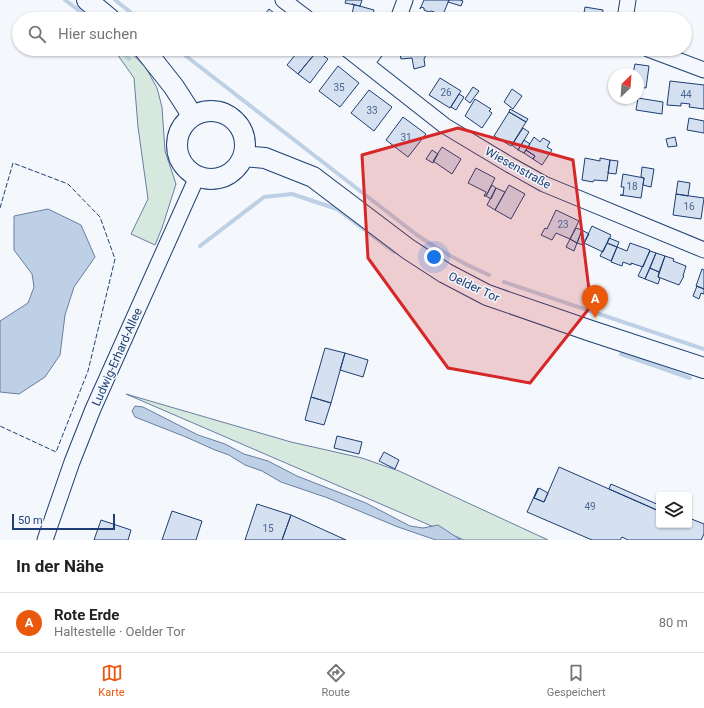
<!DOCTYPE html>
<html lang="de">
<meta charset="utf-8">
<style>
body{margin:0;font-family:Roboto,sans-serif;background:#f2f2f2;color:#222}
.controls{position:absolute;right:12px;bottom:12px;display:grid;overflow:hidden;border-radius:4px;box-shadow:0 1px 3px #0004}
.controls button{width:36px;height:36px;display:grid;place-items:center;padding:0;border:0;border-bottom:1px solid #e0e0e0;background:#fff;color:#222;font:20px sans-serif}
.compass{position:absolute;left:608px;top:68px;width:36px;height:36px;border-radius:50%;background:#fff;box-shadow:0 1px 3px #0004;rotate:25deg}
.scale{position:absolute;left:12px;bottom:10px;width:103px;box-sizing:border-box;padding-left:4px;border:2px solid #1d3f73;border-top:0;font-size:11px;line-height:14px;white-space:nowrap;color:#1d3f73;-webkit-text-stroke:3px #f4f7fb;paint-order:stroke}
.you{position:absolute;left:434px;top:257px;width:14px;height:14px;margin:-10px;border:3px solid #fff;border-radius:50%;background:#1a73e8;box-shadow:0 0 0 6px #1a73e833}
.badge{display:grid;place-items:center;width:26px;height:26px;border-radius:50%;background:#ea580c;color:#fff;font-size:13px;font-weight:700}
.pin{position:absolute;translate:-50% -33px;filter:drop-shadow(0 1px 2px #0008)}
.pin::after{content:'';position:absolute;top:21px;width:14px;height:12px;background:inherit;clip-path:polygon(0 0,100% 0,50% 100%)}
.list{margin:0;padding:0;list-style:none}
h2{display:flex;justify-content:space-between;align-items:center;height:52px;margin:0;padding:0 16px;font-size:17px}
h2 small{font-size:13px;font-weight:400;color:#767676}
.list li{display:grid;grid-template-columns:26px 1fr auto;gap:12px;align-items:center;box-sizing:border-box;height:60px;padding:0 16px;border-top:1px solid #e0e0e0}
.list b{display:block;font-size:15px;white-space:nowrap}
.list p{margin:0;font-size:13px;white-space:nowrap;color:#767676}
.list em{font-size:13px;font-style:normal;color:#767676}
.icon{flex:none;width:22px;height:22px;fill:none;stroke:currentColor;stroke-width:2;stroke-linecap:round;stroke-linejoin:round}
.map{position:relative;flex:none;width:704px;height:540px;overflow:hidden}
.search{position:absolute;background:#fff;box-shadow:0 1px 3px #0004;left:12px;right:12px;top:12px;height:44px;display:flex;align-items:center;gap:10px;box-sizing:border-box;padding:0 14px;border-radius:22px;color:#767676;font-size:15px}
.sheet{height:112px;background:#fff}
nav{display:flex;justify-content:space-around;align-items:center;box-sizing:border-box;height:56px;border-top:1px solid #e0e0e0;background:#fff;font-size:11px;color:#767676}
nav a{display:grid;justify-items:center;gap:2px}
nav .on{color:#ea580c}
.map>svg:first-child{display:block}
.green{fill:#d7e8df;stroke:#687fa3}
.water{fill:#bed0e5;stroke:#687fa3}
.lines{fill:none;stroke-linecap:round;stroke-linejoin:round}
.stream{stroke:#bed0e5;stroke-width:4}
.building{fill:#d5e0f0;stroke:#1d3f73}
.minor-casing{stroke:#1d3f73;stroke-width:17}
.major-casing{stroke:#1d3f73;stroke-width:22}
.minor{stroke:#f4f7fb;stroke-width:15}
.major{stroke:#f4f7fb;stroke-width:20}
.fence{stroke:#1d3f73;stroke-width:1;stroke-dasharray:5 2;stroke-linecap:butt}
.marked{fill:#d62828;fill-opacity:0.2;stroke:#d62828;stroke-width:3;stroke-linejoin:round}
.labels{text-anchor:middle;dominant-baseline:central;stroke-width:3;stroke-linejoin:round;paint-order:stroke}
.number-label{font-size:10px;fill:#4b6792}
.street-label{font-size:12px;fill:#1d3f73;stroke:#f4f7fb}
</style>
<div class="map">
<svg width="704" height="540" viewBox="0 0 704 540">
<rect width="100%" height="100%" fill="#f4f7fb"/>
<!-- green -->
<path class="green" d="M123,49H128L146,68L157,88L162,107L165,151L176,184L162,228L155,245L131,234L148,199L138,127L134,78L117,54Z
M126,394L291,442L362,458L399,471L548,540H464Z"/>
<!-- water -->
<path class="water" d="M48,209L81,225L95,257L74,287L65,315L60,355L45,377L19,394L0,392V321L28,303L34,287L32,274L14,250V216Z
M135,406L143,407L198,435L225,444L244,454L268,461L297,476L366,503L410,526L423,528L438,525L461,540H436L398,527L328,498L281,482L262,471L245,465L229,455L215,450L186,437L135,417L132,411Z"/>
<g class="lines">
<!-- stream -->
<path class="stream" d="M65,0L90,19
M115,0L139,19
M121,49L129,59
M177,49L417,235C440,251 463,264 489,275
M200,246L264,197L292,194L337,209L394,252
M504,282L704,349
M621,354L690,378"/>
</g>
<!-- building -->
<path class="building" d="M346,0H362L360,6L345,3Z
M424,0H449L442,17L443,15L431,11L429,12L424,10V8L421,7L420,9Z
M449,0H460L463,1L461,6L448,2Z
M352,4L374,10L372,19H348L350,13L352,14L354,5Z
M585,7L603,10L602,19H583Z
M269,9L278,16L284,19H261Z
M300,49H316L318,50L298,74L287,65Z
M405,49H429L424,59L425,66L414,69L412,58L401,59L400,54L405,52Z
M317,51L328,59L310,83L298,74Z
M635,64L649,66L646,88L638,87V74H633Z
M338,66L359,83L340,107L319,91Z
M440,78L461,91L450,108L429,95Z
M670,81L704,85V109L689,107L690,104L681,103V106L667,105Z
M473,87L479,91L470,103L465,99Z
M512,89L522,96L513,109L504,102Z
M369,90L392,107L374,131L351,113Z
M459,94L464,97L456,110L451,107Z
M638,98L663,102L662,114L636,110Z
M475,99L491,109L489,111L492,113L482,128L465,116Z
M510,109L528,119L526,122L509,112Z
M509,112L526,122L511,146L494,136Z
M403,117L426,134L408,157L386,140Z
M689,118L704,121V133L687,130Z
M523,128L529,132L518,150L512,145Z
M534,137L540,142L543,138L550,142L547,147L552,150L542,165L533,159L535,156L526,150Z
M675,137L677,146L668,147L666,139Z
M524,140L530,144L524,153L518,150Z
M442,147L461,159L452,174L433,161Z
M432,150L438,154L433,163L426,159Z
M526,150L535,156L533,159L524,153Z
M585,158L600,161V158L610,160L607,181L594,180L593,182L582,180Z
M610,160L618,161L616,174L608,173Z
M642,167L654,169L651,187L643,185L644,178L641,177Z
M476,168L495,178L486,196H484L486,192L468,183Z
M623,174L644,178L641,198L620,195H623L624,187H621Z
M678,181L690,183L688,196L676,194Z
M492,185L496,188L491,199L486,196Z
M509,185L525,194L511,219L495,210Z
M496,188L505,192L495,210L487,205Z
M676,194L704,198L701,219L673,215Z
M556,210L579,221L570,239L556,233L552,240L541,235L545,228L547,229Z
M592,226L611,235L603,252L584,243Z
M576,228L582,230L577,243L570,239Z
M582,230L589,234L583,245L577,243Z
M609,238L619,242L617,247L607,243Z
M570,239L577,243L574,251L566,247Z
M607,243L617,247L611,261L600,256Z
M630,243L650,250L643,267L631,263V265L623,262L622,266L611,262L617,247L627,251Z
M650,251L656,253L645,279L638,276Z
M656,253L665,256L659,272L650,268Z
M665,256L674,259L673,261L686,266L683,276H684L679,285L658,277Z
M650,268L659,272L658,277L660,278L658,284L645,279Z
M702,269L704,270V289L696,286Z
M697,286L704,289V294L701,293L699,299L693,296Z
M325,348L345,353L331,403L311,397Z
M345,353L368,360L363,377L340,370Z
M311,397L331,403L324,425L305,420Z
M337,436L362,442L359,454L334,448Z
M384,452L399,460L395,469L379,461Z
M559,467L659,511V525H689V518L704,524V534L701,540H628L622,537L620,540H592L527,512L538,488L534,498L544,502Z
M611,484L659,505V511L609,489Z
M539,488L548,493L544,502L534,498Z
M257,504L291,515L282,540H245Z
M172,511L202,521L196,540H162Z
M291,515L346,540H282Z
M101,520L131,530L128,540H94Z"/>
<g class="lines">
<!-- minor casing -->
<g class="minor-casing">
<path id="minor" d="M283,0L308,19
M398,19L405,0
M625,19L628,0
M347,49L445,126L510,165L544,184L704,250
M648,49L704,70
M366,64L377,49
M45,540L72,462L93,409L197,177"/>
</g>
<!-- major casing -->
<g class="major-casing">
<path id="major" d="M87,0L110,19
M144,49L174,87L192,115
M177 145a34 34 0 1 1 68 0a34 34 0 1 1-68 0Z
M244,156L265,158L313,177L408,249L445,273L487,295L591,331L704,368"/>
</g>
<!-- minor -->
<use href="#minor" class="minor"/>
<!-- major -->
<use href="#major" class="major"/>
<!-- fence -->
<path class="fence" d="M0,208L13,163L68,184L100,217L115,259L88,371L56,452L0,426"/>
</g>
<!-- marked area -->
<path class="marked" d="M458,128L573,160L591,306L530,383L448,368L368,258L362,155Z"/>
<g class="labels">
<!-- number labels -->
<g class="number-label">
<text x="339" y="87">35</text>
<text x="446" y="92">26</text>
<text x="686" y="94">44</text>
<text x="372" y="110">33</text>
<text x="406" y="137">31</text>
<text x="632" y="186">18</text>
<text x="689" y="206">16</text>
<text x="563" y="224">23</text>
<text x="590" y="506">49</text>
<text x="268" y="528">15</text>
</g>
<!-- street labels -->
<g class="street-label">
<text transform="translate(518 168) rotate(29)">Wiesenstraße</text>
<text transform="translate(474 287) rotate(25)">Oelder Tor</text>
<text transform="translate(117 357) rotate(-66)">Ludwig-Erhard-Allee</text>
</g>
</g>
</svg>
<div class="controls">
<button><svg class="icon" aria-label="layers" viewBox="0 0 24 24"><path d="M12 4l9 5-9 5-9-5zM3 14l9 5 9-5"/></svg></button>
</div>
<svg class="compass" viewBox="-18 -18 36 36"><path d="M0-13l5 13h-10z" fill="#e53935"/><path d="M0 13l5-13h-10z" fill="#767676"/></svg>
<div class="scale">50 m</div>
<div class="you"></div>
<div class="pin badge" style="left:595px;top:318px">A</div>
<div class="search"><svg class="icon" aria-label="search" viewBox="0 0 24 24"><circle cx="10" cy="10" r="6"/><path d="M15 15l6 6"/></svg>Hier suchen</div>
</div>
<section class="sheet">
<h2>In der Nähe<small></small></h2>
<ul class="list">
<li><span class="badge">A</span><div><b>Rote Erde</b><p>Haltestelle · Oelder Tor</p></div><em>80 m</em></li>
</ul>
</section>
<nav>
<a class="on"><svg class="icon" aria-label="map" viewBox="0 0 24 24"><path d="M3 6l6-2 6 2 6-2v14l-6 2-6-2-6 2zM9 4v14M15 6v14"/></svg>Karte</a>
<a><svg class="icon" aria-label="directions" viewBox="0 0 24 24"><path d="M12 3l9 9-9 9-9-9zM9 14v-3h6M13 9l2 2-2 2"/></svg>Route</a>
<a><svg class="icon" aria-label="saved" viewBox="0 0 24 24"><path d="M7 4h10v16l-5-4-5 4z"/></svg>Gespeichert</a>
</nav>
